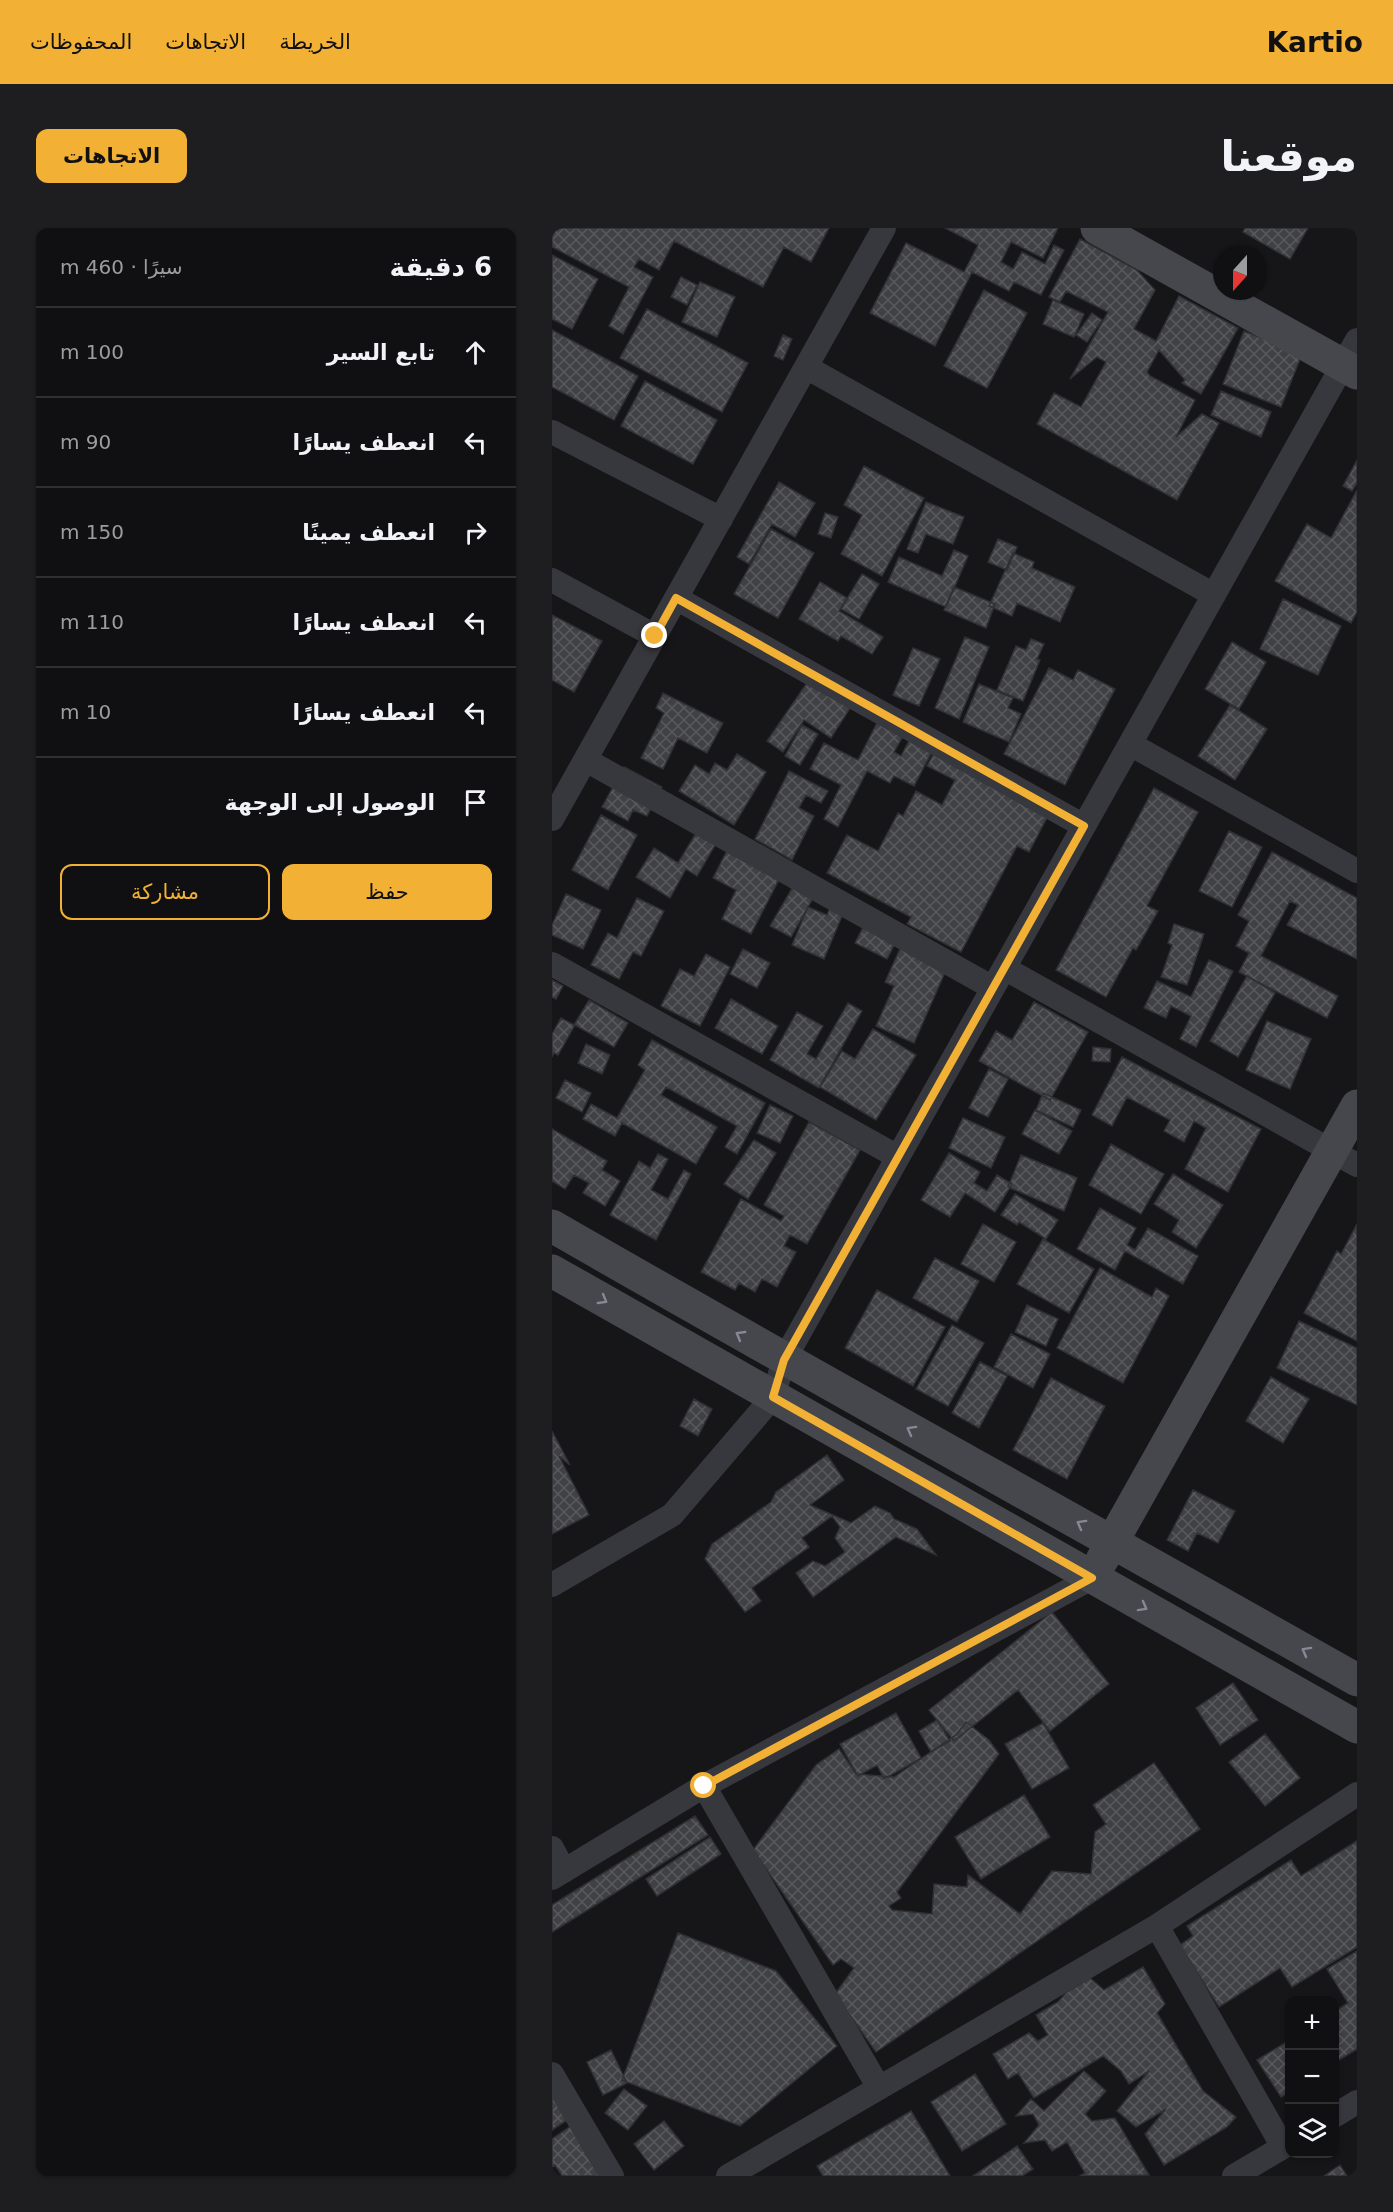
<!DOCTYPE html>
<html lang="ar">
<meta charset="utf-8">
<style>
body{margin:0;font-family:"DejaVu Sans","Noto Sans Arabic",sans-serif;background:#1e1e20;color:#f1f3f6;direction:rtl}
.controls{position:absolute;right:18px;bottom:18px;display:grid;overflow:hidden;border-radius:12px;box-shadow:0 2px 4px #0004}
.controls button{width:54px;height:54px;display:grid;place-items:center;padding:0;border:0;border-bottom:2px solid #303032;background:#101012;color:#f1f3f6;font:30px sans-serif}
.compass{position:absolute;left:661px;top:18px;width:54px;height:54px;border-radius:50%;background:#101012;box-shadow:0 2px 4px #0004;rotate:201deg}
.stop{position:absolute;width:18px;height:18px;margin:-14px;border:4px solid #f2b134;border-radius:50%;background:#fff}
.stop.end{background:#f2b134;border-color:#fff;box-shadow:0 2px 6px #0008}
.list{margin:0;padding:0;list-style:none}
h2{display:flex;justify-content:space-between;align-items:center;height:78px;margin:0;padding:0 24px;font-size:26px}
h2 small{font-size:20px;font-weight:400;color:#9c9d9f}
.list li{display:grid;grid-template-columns:39px 1fr auto;gap:18px;align-items:center;box-sizing:border-box;height:90px;padding:0 24px;border-top:2px solid #303032}
.list b{display:block;font-size:22px;white-space:nowrap}
.list em{font-size:20px;font-style:normal;color:#9c9d9f}
.actions{display:flex;gap:12px;padding:18px 24px}
.actions a{flex:1;padding:14px 0;border:2px solid #f2b134;border-radius:12px;text-align:center;font-size:21px;color:#f2b134}
.actions .main{background:#f2b134;color:#111}
.icon{flex:none;width:33px;height:33px;fill:none;stroke:currentColor;stroke-width:2;stroke-linecap:round;stroke-linejoin:round}
.map{position:relative;flex:none;width:805px;height:1948px;overflow:hidden;direction:ltr;border-radius:12px}
header{display:flex;align-items:center;gap:36px;box-sizing:border-box;height:84px;padding:0 30px;background:#f2b134;color:#111}
header strong{font-size:28px}
nav{display:flex;gap:33px;margin-inline-start:auto;font-size:21px}
.intro{display:flex;align-items:center;justify-content:space-between;box-sizing:border-box;height:144px;padding:0 36px}
h1{margin:0;font-size:42px}
.button{padding:15px 27px;border-radius:12px;background:#f2b134;color:#111;font-size:21px;font-weight:700}
main{display:flex;gap:36px;padding:0 36px}
aside{flex:1;background:#101012;border-radius:12px;box-shadow:0 2px 4px #0004}
.map>svg:first-child{display:block}
.building{fill:url(#building-cross-hatch);stroke:#303034;stroke-width:1.5}
.lines{fill:none;stroke-linecap:round;stroke-linejoin:round}
.street{stroke:#37383d;stroke-width:24}
.secondary{stroke:#45474d;stroke-width:33}
.oneway{stroke:#858993}
.route{stroke:#f2b134;stroke-width:8}
</style>
<header>
<strong>Kartio</strong>
<nav><a>الخريطة</a><a>الاتجاهات</a><a>المحفوظات</a></nav>
</header>
<div class="intro"><h1>موقعنا</h1><a class="button">الاتجاهات</a></div>
<main>
<div class="map">
<svg width="805" height="1948" viewBox="0 0 805 1948">
<defs>
<pattern id="building-cross-hatch" width="8" height="8" patternUnits="userSpaceOnUse" patternTransform="scale(1.5)"><rect width="8" height="8" fill="#404145"/><path d="M0 0l8 8M0 8l8-8" fill="none" stroke="#595a5e"/></pattern>
</defs>
<rect width="100%" height="100%" fill="#161618"/>
<!-- building -->
<path class="building" d="M0,0H277L259,34L232,19L211,59L122,13L107,42L87,31L82,39L101,49L71,106L57,98L77,59L0,19Z
M393,0H506L491,30L459,14L449,34L461,41L470,24L493,36L502,17L512,22L489,67L462,54L457,63L420,44L383,118L318,85L354,15L412,44L426,17Z
M693,0H756L738,31L691,4Z
M528,11L585,42L603,62L582,101L604,113L627,68L686,100L649,166L630,155L633,152L607,122L595,144L598,148L643,172L624,209L650,186L667,195L625,272L485,196L502,165L529,179L554,134L545,129L518,151L556,84L514,63L508,74L497,69Z
M0,27L46,51L20,101L0,91Z
M129,49L145,57L135,77L119,69Z
M148,54L183,69L165,109L130,94Z
M432,62L475,85L435,160L392,138Z
M501,72L532,86L522,109L491,96Z
M95,81L196,135L170,184L68,130Z
M540,85L550,92L535,114L524,107Z
M0,102L86,148L62,192L0,159Z
M692,103L750,126L729,179L671,156Z
M231,107L240,111L231,132L222,128Z
M93,153L165,192L141,236L69,198Z
M669,163L719,184L709,209L659,187Z
M805,232V255L800,263L791,258Z
M312,238L372,270L330,348L289,326L310,287L292,277Z
M227,254L263,275L243,309L220,296L197,336L185,329Z
M805,262V384L799,395L723,353L755,296L779,310Z
M374,274L412,289L401,316L374,306L366,325L355,321Z
M273,285L286,289L279,310L266,306Z
M219,301L262,325L226,390L182,366Z
M446,311L465,319L455,342L436,334Z
M402,322L416,328L394,379L336,354L347,329L390,348Z
M461,325L482,334L480,340L523,359L508,394L465,375L460,388L437,378Z
M310,346L327,356L307,391L289,381Z
M268,354L295,370L287,383L331,409L320,426L289,408L286,413L247,391Z
M402,359L443,376L434,400L392,382Z
M731,371L789,398L766,447L708,421Z
M0,387L50,413L22,464L0,452Z
M413,409L437,419L407,491L383,480Z
M479,411L492,416L485,431L488,432L471,473L445,462L464,418L474,422Z
M680,414L714,434L687,481L653,461Z
M361,420L388,431L367,478L341,467Z
M497,440L521,452L526,442L563,461L513,557L452,526Z
M261,446L302,474L279,510L252,492L231,524L215,513Z
M427,456L461,470L456,480L469,486L457,514L411,494Z
M111,465L171,495L155,525L126,510L111,541L89,530L112,485L104,480Z
M678,477L715,501L683,552L646,528Z
M328,489L354,503L342,524L349,528L360,507L383,518L362,558L342,548L338,555L315,543L286,599L272,591L289,557L258,541L272,515L306,532Z
M250,497L266,506L248,537L233,528Z
M384,521L499,582L477,624L465,618L409,724L355,696L359,689L275,645L295,607L326,623L346,585L351,588L364,563L390,577L403,552L375,538Z
M185,526L214,544L182,597L127,563L143,537L157,546L163,535L175,542Z
M72,539L110,559L95,588L81,582L76,593L50,579Z
M237,543L276,563L269,575L254,567L247,580L262,588L240,632L203,611Z
M602,560L646,584L595,678L606,683L584,722L581,720L554,769L504,742Z
M49,587L85,607L56,662L20,642Z
M149,597L168,609L145,648L134,641L118,670L84,649L102,620L126,635Z
M677,603L710,619L680,679L647,663Z
M181,611L234,638L199,706L170,691L184,662L161,650Z
M720,624L805,670V731L735,697L746,677L738,673L709,728L786,768L775,790L687,744L697,725L684,718L697,693L686,687Z
M249,645L269,656L239,709L218,698Z
M14,666L49,682L31,721L0,707V697Z
M85,670L112,683L89,728L81,724L67,751L39,737L56,705L65,710Z
M280,675L293,681L272,731L240,717L256,679L275,687Z
M319,684L351,700L335,731L303,715Z
M622,696L652,706L635,757L609,749L620,717L616,715Z
M352,712L398,733L362,815L324,798L342,758L333,754Z
M191,721L218,735L205,760L178,746Z
M154,726L178,739L148,798L109,778L128,741L142,748Z
M657,732L681,743L644,819L628,811L639,788L619,778L614,790L592,780L605,753L639,769Z
M695,748L723,765L686,829L658,813Z
M0,752L11,758L4,771L0,769Z
M179,771L226,798L210,826L163,800Z
M37,772L76,795L62,819L23,797L6,827L2,825L0,829V806L9,790L22,797Z
M482,774L536,804L498,872L427,833L444,803L460,812Z
M296,775L310,783L267,860L218,832L245,784L271,798L255,826L264,831Z
M715,793L759,811L738,861L694,842Z
M321,801L364,827L324,892L268,859L290,823L303,831Z
M100,812L213,875L185,926L173,919L185,898L114,859L109,867L165,899L144,936L70,895L63,908L31,891L39,876L65,890L93,842L86,837Z
M34,816L58,827L50,846L26,835Z
M541,819L559,821L558,834L540,833Z
M570,829L709,901L676,964L633,941L654,900L642,893L632,914L612,903L618,892L575,869L560,898L540,887Z
M437,841L456,851L436,889L417,880Z
M13,852L39,865L30,884L4,870Z
M491,865L529,882L521,899L484,882Z
M218,877L241,888L228,915L205,905Z
M483,882L520,903L507,926L470,906Z
M411,890L453,909L439,940L397,920Z
M257,894L308,922L255,1016L238,1007L232,1018L244,1024L225,1059L210,1051L203,1064L187,1055L183,1062L149,1044L189,971L229,993L232,988L212,977Z
M0,901L55,933L50,942L68,953L53,978L31,965L37,955L22,947L13,961L0,953Z
M202,912L224,925L196,971L172,956Z
M559,916L612,946L589,986L537,957Z
M397,925L428,944L422,955L435,963L445,947L460,956L443,984L413,965L398,989L369,972Z
M106,926L116,931L99,962L116,971L132,942L139,946L104,1012L58,987L87,933L98,940Z
M469,927L525,950L512,983L456,959Z
M621,946L671,977L644,1020L620,1004L627,992L602,976Z
M463,966L506,992L494,1011L467,994L465,997L449,987Z
M548,980L584,1000L575,1017L583,1022L596,1000L646,1028L631,1056L573,1023L563,1042L525,1021Z
M431,996L464,1014L442,1054L409,1036Z
M805,996V1113L752,1085L785,1023L789,1026Z
M491,1011L542,1041L517,1085L465,1056Z
M383,1030L427,1053L405,1094L361,1070Z
M548,1040L600,1069L604,1060L617,1068L571,1155L505,1120Z
M325,1062L393,1099L361,1158L293,1120Z
M475,1077L506,1091L494,1118L463,1104Z
M747,1093L805,1120V1177L725,1140Z
M400,1097L432,1115L396,1178L364,1161Z
M459,1106L498,1126L481,1160L442,1139Z
M428,1134L455,1148L427,1200L400,1185Z
M719,1149L757,1171L731,1215L694,1193Z
M499,1150L553,1178L515,1251L461,1222Z
M142,1171L160,1181L146,1208L128,1198Z
M0,1203L18,1237L7,1228L37,1287L0,1306Z
M275,1227L292,1252L258,1277L299,1295L323,1278L338,1285L342,1291L365,1301L384,1327L344,1309L261,1369L244,1345L261,1333L273,1338L293,1324L283,1310L288,1299L280,1288L250,1310L257,1319L200,1360L209,1373L193,1384L153,1331L160,1316L219,1274L224,1264Z
M641,1262L683,1283L666,1315L645,1305L636,1323L615,1312Z
M500,1384L557,1456L498,1503L466,1462L402,1513L377,1482Z
M681,1455L706,1492L668,1517L644,1480Z
M344,1485L369,1530L332,1551L325,1537L306,1548L288,1516Z
M385,1492L398,1513L379,1524L367,1503Z
M414,1494L437,1512L447,1526L345,1664L349,1670L337,1678L340,1682L380,1686L382,1656L415,1659L416,1647L468,1686L500,1643L539,1646L543,1604L554,1596L541,1577L602,1535L648,1601L324,1824L283,1766L302,1740L289,1731L281,1737L201,1622L264,1537L287,1521L304,1546L342,1549L405,1506Z
M491,1495L517,1540L480,1561L453,1516Z
M713,1506L748,1550L713,1578L677,1534Z
M472,1567L498,1609L429,1651L403,1609Z
M143,1588L156,1607L0,1704V1677Z
M158,1609L169,1626L105,1668L94,1651Z
M805,1613V1719L740,1759L728,1740L667,1779L628,1717L641,1708L635,1698L739,1632L749,1648Z
M126,1705L224,1743L285,1818L188,1898L70,1852Z
M805,1723V1821L782,1835V1784L796,1775L775,1741Z
M591,1739L613,1776L605,1785L651,1863L684,1889L675,1899L612,1937L593,1906L614,1881L584,1899L565,1883L597,1843L577,1856L569,1843L551,1828L482,1870L466,1845L456,1851L441,1826L477,1805L486,1813L496,1807L484,1787L506,1774L515,1764L538,1750L552,1762Z
M738,1812V1864L729,1869L705,1832Z
M59,1822L75,1855L51,1867L35,1834Z
M532,1843L554,1863L533,1886L540,1893L563,1890L597,1947L528,1948L533,1945L515,1914L500,1923L493,1912L472,1915L487,1897L481,1886L464,1888L479,1871L492,1883Z
M423,1846L454,1896L410,1923L379,1874Z
M72,1861L95,1878L76,1902L53,1885Z
M0,1863L18,1890L0,1902Z
M359,1883L398,1948H271L265,1938Z
M112,1893L132,1918L102,1942L82,1916Z
M22,1896L57,1948H10L3,1937L0,1939V1911Z
M465,1918L481,1941L470,1948H421Z
M788,1937L795,1948H772Z"/>
<g class="lines">
<!-- street -->
<path class="street" d="M254,139L662,367
M0,204L169,291
M0,352L103,408
M124,370L532,598
M578,516L805,643
M34,532L441,760
M0,591L332,0
M0,736L346,929
M452,740L805,937
M0,1357L120,1287L221,1169L232,1132L805,112
M152,1558L327,1860
M0,1620L12,1643
M0,1650L152,1558L540,1350
M605,1698L731,1919
M0,1846L60,1948
M782,1888L805,1874
M176,1948L605,1698L805,1566
M682,1948L738,1915"/>
<!-- secondary -->
<path class="secondary" d="M545,0L805,145
M0,998C267,1152 537,1300 805,1452
M0,1043L805,1499
M550,1332L805,878"/>
</g>
<!-- one-way arrows -->
<defs><path id="oneway-chevron" d="M-2-3.5L2.5 0L-2 3.5" fill="none" stroke-width="1.6" stroke-linecap="round" stroke-linejoin="round" transform="scale(1.5)"/></defs>
<g class="oneway">
<use href="#oneway-chevron" transform="translate(51 1072) rotate(30)"/>
<use href="#oneway-chevron" transform="translate(188 1107) rotate(-150)"/>
<use href="#oneway-chevron" transform="translate(359 1202) rotate(-151)"/>
<use href="#oneway-chevron" transform="translate(529 1296) rotate(-151)"/>
<use href="#oneway-chevron" transform="translate(591 1379) rotate(29)"/>
<use href="#oneway-chevron" transform="translate(754 1423) rotate(-151)"/>
</g>
<g class="lines">
<!-- route -->
<path class="route" d="M103,408L124,370L532,598L232,1132L221,1169L540,1350L152,1558"/>
</g>
</svg>
<div class="controls">
<button>+</button>
<button>−</button>
<button><svg class="icon" aria-label="layers" viewBox="0 0 24 24"><path d="M12 4l9 5-9 5-9-5zM3 14l9 5 9-5"/></svg></button>
</div>
<svg class="compass" viewBox="-18 -18 36 36"><path d="M0-13l5 13h-10z" fill="#e53935"/><path d="M0 13l5-13h-10z" fill="#9c9d9f"/></svg>
<div class="stop" style="left:152px;top:1558px"></div>
<div class="stop end" style="left:103px;top:408px"></div>
</div>
<aside>
<h2>6 دقيقة<small>سيرًا · 460 m</small></h2>
<ul class="list">
<li><svg class="icon" aria-label="ahead" viewBox="0 0 24 24"><path d="M12 20V5M6 11l6-6 6 6"/></svg><div><b>تابع السير</b></div><em>100 m</em></li>
<li><svg class="icon" aria-label="left" viewBox="0 0 24 24"><path d="M17 20v-9H6M10 6l-5 5 5 5"/></svg><div><b>انعطف يسارًا</b></div><em>90 m</em></li>
<li><svg class="icon" aria-label="right" viewBox="0 0 24 24"><path d="M7 20v-9h11M14 6l5 5-5 5"/></svg><div><b>انعطف يمينًا</b></div><em>150 m</em></li>
<li><svg class="icon" aria-label="left" viewBox="0 0 24 24"><path d="M17 20v-9H6M10 6l-5 5 5 5"/></svg><div><b>انعطف يسارًا</b></div><em>110 m</em></li>
<li><svg class="icon" aria-label="left" viewBox="0 0 24 24"><path d="M17 20v-9H6M10 6l-5 5 5 5"/></svg><div><b>انعطف يسارًا</b></div><em>10 m</em></li>
<li><svg class="icon" aria-label="arrive" viewBox="0 0 24 24"><path d="M6 21V4h12l-3 4 3 4H6"/></svg><div><b>الوصول إلى الوجهة</b></div></li>
</ul>
<div class="actions"><a class="main">حفظ</a><a>مشاركة</a></div>
</aside>
</main>
